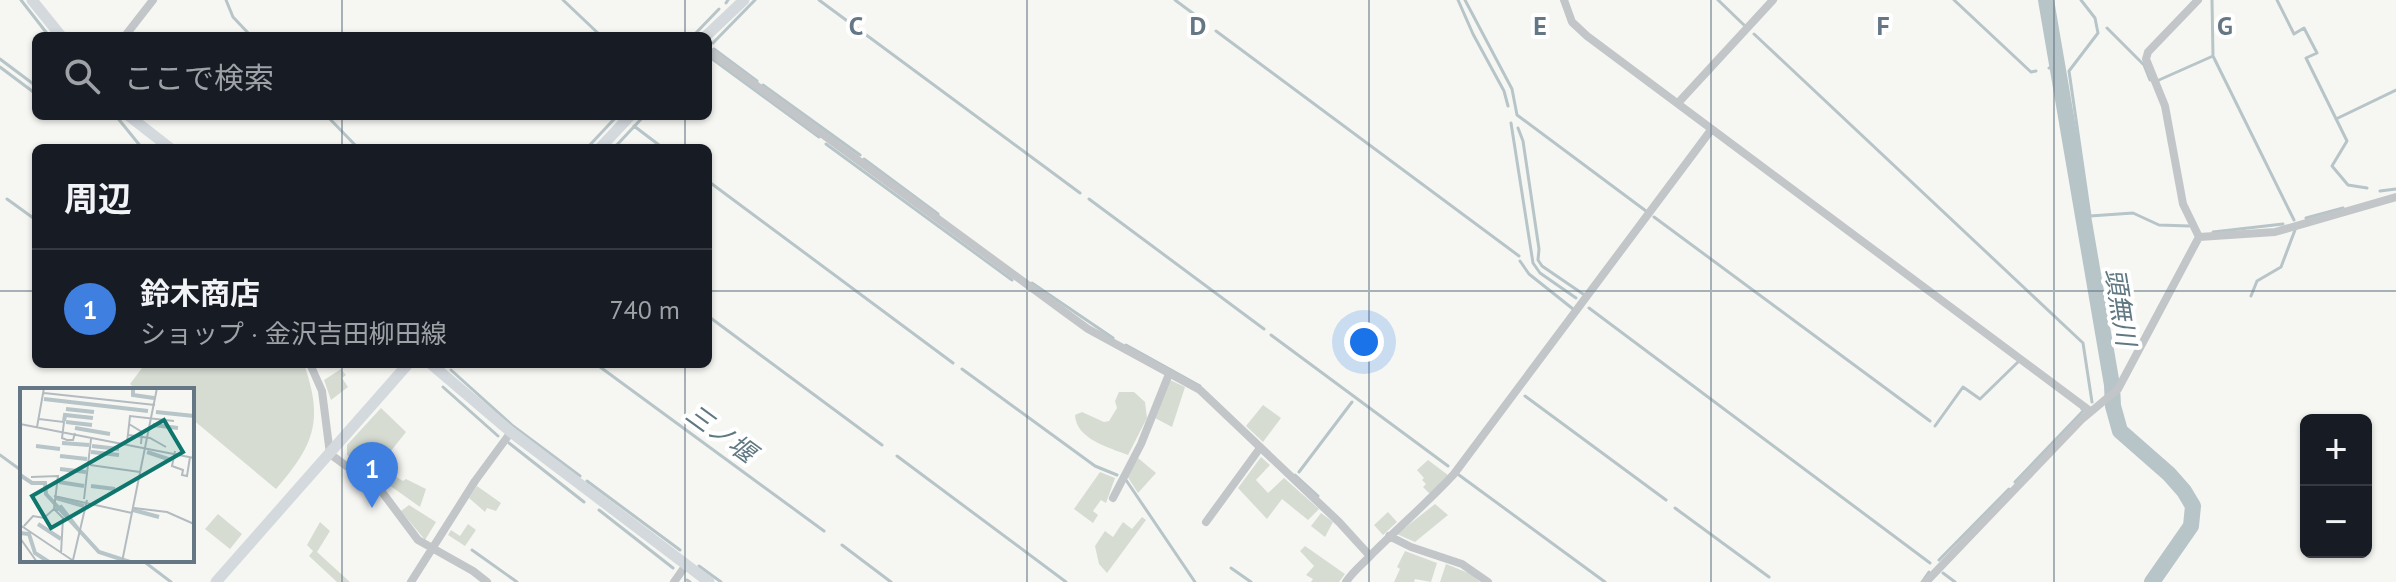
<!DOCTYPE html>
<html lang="ja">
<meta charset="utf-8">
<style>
body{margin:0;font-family:"PT Sans","Noto Sans JP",sans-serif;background:#20242c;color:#f1f3f6}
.controls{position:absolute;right:24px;bottom:24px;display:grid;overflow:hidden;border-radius:12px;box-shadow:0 2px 6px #0004}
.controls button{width:72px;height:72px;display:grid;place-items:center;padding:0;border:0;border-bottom:2px solid #363941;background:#171b24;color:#f1f3f6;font:40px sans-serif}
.you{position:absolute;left:1364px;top:342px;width:28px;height:28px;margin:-20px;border:6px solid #fff;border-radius:50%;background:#1a73e8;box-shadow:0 0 0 12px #1a73e833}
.badge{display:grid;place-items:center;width:52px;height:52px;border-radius:50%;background:#2563eb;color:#fff;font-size:26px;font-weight:700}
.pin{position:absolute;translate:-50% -66px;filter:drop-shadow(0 2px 4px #0008)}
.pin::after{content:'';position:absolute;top:42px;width:28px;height:24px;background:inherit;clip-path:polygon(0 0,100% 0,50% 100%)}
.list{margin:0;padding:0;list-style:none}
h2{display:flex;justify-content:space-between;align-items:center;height:104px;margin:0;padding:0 32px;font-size:34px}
h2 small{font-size:26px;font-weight:400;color:#9ea1a6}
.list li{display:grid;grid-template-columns:52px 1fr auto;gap:24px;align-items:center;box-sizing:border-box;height:120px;padding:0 32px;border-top:2px solid #363941}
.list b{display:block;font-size:30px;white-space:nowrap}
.list p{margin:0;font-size:26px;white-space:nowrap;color:#9ea1a6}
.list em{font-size:26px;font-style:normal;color:#9ea1a6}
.icon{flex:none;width:44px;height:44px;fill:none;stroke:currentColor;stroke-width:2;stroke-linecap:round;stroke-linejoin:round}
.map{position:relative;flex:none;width:2396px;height:582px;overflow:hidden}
.search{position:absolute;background:#171b24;box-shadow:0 2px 6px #0004;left:32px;top:32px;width:680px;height:88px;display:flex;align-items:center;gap:20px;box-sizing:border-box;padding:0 28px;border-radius:12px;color:#9ea1a6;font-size:30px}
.panel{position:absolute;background:#171b24;box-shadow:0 2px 6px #0004;left:32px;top:144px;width:680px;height:224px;border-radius:12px}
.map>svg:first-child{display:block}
.green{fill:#d6dcd2}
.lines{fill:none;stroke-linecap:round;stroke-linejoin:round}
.stream{stroke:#b7c4c8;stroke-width:3}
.river{stroke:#b7c4c8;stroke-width:16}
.street{stroke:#c2c6c9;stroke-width:8}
.secondary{stroke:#d4d9dd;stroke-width:11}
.grid{fill:none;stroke:#657685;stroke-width:2;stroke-opacity:0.55}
.labels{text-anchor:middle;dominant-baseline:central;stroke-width:8;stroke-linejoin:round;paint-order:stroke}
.water-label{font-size:26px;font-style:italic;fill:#607881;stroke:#fff}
.inset-river{fill:none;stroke:#b7c4c8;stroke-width:4}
.inset-road{fill:none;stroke:#b3bbc0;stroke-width:2}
.view{fill:#0f766e;fill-opacity:0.15;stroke:#0f766e;stroke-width:4}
.inset-edge{fill:none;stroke:#657685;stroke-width:4}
.grid-label{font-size:26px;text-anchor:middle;font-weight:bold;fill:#657685;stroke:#fff;stroke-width:8;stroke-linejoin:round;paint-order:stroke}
</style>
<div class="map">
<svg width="2396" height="582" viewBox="0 0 2396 582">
<rect width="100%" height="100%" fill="#f6f7f3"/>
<!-- green -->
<path class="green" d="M145,364H304C324,421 314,445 276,489L192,419V390H137L130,384Z
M341,369L346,375L342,378L348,387L331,400L324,380Z
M1170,380L1185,387L1172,427L1155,418Z
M1119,392H1134L1145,402L1147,418L1128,455C1108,447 1076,439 1075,415L1082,412L1104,422L1109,421L1117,408L1115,401Z
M1263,405L1281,418L1263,442L1246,426Z
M381,408L406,432L379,466L403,481L406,479L426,489L420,507L347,455V445Z
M1261,457L1270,465L1256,480L1268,493L1284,478L1319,509L1308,520L1282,499L1267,519L1238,488Z
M1138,458L1156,473L1138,493L1127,476Z
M1428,460L1448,475L1430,494L1423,487L1426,484L1422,480L1424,478L1417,470Z
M1100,472L1115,478L1106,503L1101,500L1093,511L1098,515L1093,523L1074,509Z
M477,486L501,503L496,511L487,508L485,512L469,498Z
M1435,504L1448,515L1415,542L1397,534Z
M409,505L436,522L425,540L401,511Z
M1388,512L1397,522L1383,535L1374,525Z
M1321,513L1333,522L1325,537L1311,526Z
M218,514L242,534L230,549L205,529Z
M1142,517L1146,520L1107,573L1099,564L1095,546L1105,531L1113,537L1123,522L1132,529Z
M320,522L330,531L317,552L350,582H337L309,556L313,551L307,545Z
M468,524L476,530L465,546L448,535L451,530L460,536Z
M1305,546L1345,574L1339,582H1311L1313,579L1306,575L1314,566L1300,551Z
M1405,551L1437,563L1431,582L1415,579L1414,582H1394L1400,569L1397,567Z
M1446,564L1471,574L1480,582H1440Z"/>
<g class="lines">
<!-- stream -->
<path class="stream" d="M21,0L49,36
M226,0L233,17L251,36
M563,0L601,36
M819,0L1080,193
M1175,0L1206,23
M1458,0L1473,34L1504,91L1508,106
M1465,0L1512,89L1517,115L1646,211
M1718,0L1744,25
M1954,0L2031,72L2036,71
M2081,0L2095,18L2098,33L2069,71L2090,216L2133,213L2159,225L2189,226
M2212,0L2213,56L2294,220
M2277,0L2294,34L2304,28L2317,53L2306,58L2347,141L2332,166L2348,185L2367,188
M726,3L728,0
M2107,28L2144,65L2150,80
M1216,31L1519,256
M1754,34L2083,343L2092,402
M693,36L719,9
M713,43L755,0
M714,49L757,81
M711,58L819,137
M0,59L36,86
M0,67L36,94
M2049,68L2057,67
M2159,80L2213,56
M763,85L860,155
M116,116L142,148
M327,116L358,148
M2336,119L2396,90
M1511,123L1533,263L1540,273L1576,298
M634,126L663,148
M1518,128L1523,141L1539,249L1538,260L1542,266L1583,294
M826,144L1012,280
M587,148L617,116
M614,148L644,116
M864,159L938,214
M708,181L953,363
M2380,191L2396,189
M7,199L36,220
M1089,199L1264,329
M1654,217L1930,421
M2306,218L2343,208
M2213,232L2283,224
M1520,261L1529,274L1573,309
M1032,283L1113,338
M2251,296L2257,281L2281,267L2295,230
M1589,308L1930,563
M708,316L882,445
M1271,335L1448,466
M1126,345L1200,386
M596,364L824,531
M962,369L1095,466L1117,475
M451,370L513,426L580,476
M443,387L498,436
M1525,396L1666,500
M1935,426L1963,387L1980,399L2018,362
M509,443L584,502
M0,455L22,471
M897,456L1066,582
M1299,472L1352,402
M1295,475L1318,496
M1459,475L1605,582
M1126,480L1195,582
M587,481L680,550
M2015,482L2084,410L2082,409
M1675,508L1769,577
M599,510L673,568
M842,545L891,582
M472,550L517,582
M142,560L171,582
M1939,560L2009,489
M699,566L721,582
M1231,568L1251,582
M1943,573L1955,582
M687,580L690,582
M1922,582L1929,572"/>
<!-- river -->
<path class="river" d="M2046,0L2112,385L2113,406L2120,431L2169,474L2184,491L2193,506L2191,526L2152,582"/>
<!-- street -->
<path class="street" d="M1564,0L1572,22L1587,36L2090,411
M2198,0L2148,52L2146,59L2165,106L2183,204L2199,237
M125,36L153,0
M708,50L1066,313L1088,329L1200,390L1339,522L1370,556
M1678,103L1773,0
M2199,237L2275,232L2396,197
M310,364L322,391L330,454L382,492L418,540L473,571L487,582
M1113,498L1141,444L1169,374
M1206,522L1260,448
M1389,536L1411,547L1462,564L1488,582
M411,582L475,481L511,432
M674,582L686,565
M1346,582C1353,571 1363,564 1372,554C1399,527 1428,502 1454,474L1711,130
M1926,582L2081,420L2118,389L2199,237"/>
<!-- secondary -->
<path class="secondary" d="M32,0L61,36
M706,36L744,0
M129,116L170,148
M600,148L630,116
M431,364L511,432L709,582
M216,582L408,364"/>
</g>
<!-- grid -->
<path class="grid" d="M342,0V36M685,0V36M1027,0V582M1369,0V582M1711,0V582M2054,0V582M342,116V148M685,116V148M0,291H36M708,291H2396M342,364V582M685,364V582"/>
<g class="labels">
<!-- water labels -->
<g class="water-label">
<text transform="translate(2121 307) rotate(81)">頭無川</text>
<text transform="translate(721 433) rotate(36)">三ノ堰</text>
</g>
</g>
<!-- overview -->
<g transform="translate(20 388)">
<rect width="174" height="174" fill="#f6f7f3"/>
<path class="inset-river" d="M113,1V7L134,10M24,11L128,23M46,21L74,24M136,24L174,28M44,33L45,27L73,30M46,34L72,37M133,37L158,40M55,40L90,46M42,55L69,57M16,58L40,61M72,58L99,61M71,64L99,67M127,64L151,72M40,68L67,71M40,81L66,84M0,87L12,95H25L26,106L79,164L110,174M39,94L64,98M71,98L95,101M36,110L64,118M35,122L41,119L58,141M113,122L139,129M18,136L41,151M0,145L9,146L15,165L29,174"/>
<path class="inset-road" d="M24,5L135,17M19,31L44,34L42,50L47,52H53L55,45M0,36L174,70M109,36L122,44L121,56M17,39L24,0M108,47L130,50L146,59M107,55L110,28L154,33M155,63L152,78L163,82L162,87L167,88L170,69M70,77L120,84M11,89L38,88L34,121L43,130L41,165M34,108L112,125M64,111L71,51M114,120L147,124L174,136M0,137L55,174M4,138L13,128L24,130L34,121M0,150L17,174M53,172L67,112M102,174L137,0"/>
<path class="view" d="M144,32L163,64L31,140L12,108Z"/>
<rect width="174" height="174" class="inset-edge"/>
</g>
<g class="grid-label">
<text x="856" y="35">C</text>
<text x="1198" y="35">D</text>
<text x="1540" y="35">E</text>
<text x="1883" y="35">F</text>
<text x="2225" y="35">G</text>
</g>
</svg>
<div class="controls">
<button>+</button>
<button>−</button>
</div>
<div class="you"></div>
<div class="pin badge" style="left:372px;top:508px;background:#3f7fe0">1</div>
<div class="search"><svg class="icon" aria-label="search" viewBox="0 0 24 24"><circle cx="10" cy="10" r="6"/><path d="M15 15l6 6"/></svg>ここで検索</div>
<section class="panel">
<h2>周辺<small></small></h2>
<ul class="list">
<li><span class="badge" style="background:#3f7fe0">1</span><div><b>鈴木商店</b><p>ショップ · 金沢吉田柳田線</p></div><em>740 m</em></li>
</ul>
</section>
</div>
